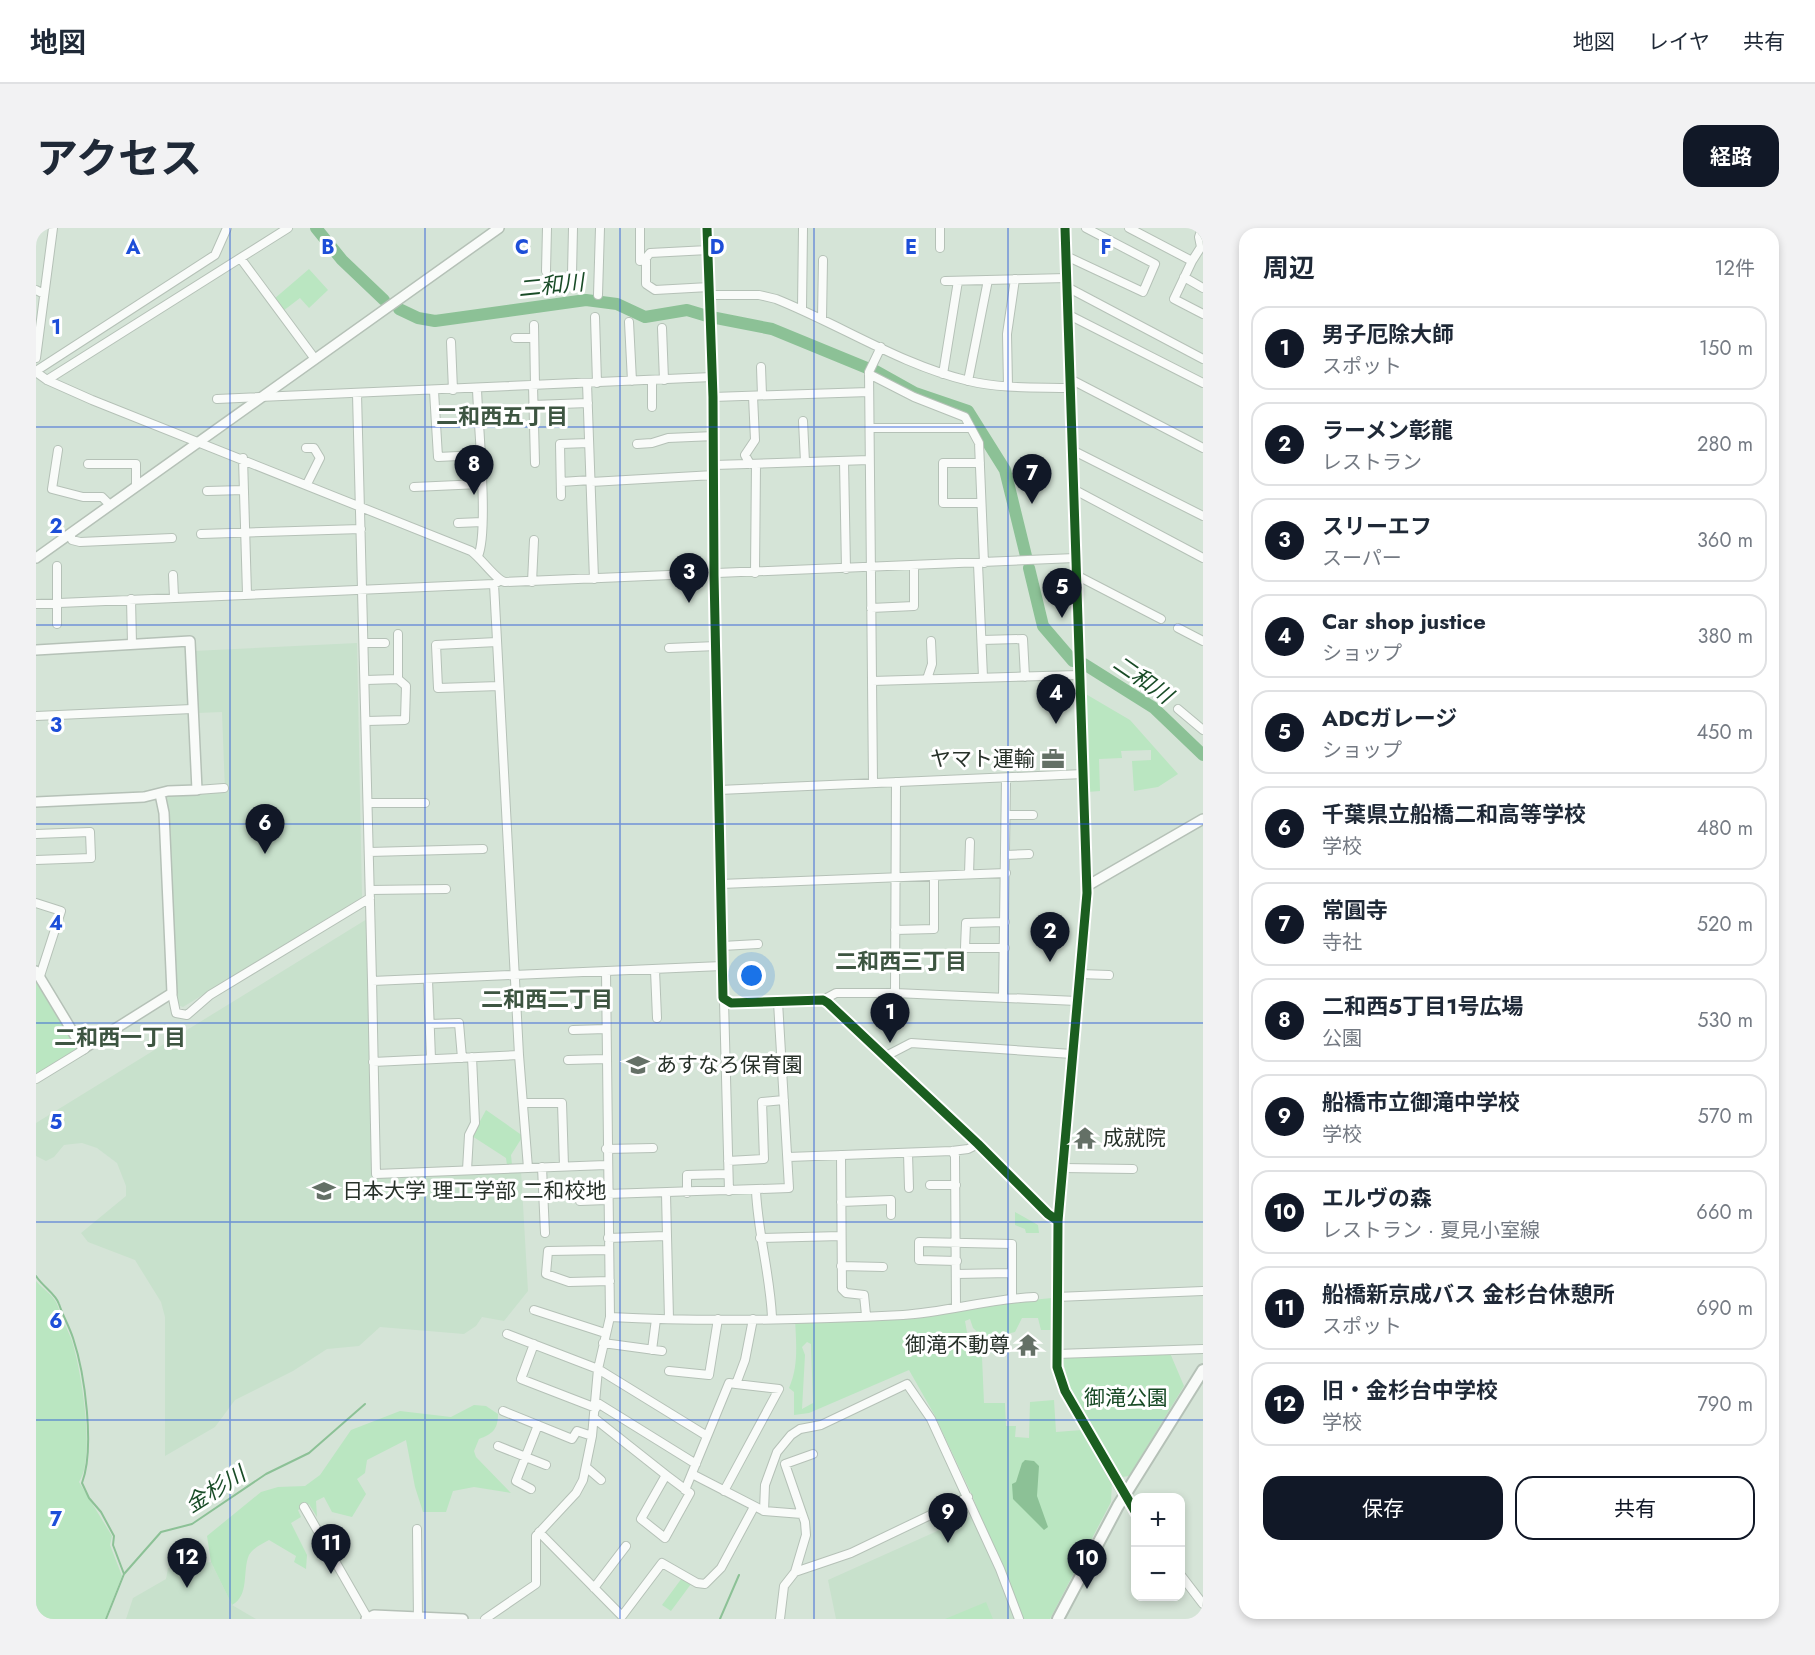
<!DOCTYPE html>
<html lang="ja">
<meta charset="utf-8">
<style>
body{margin:0;font-family:Jost,"Noto Sans JP",sans-serif;background:#f2f2f3;color:#1f2937}
.controls{position:absolute;right:18px;bottom:18px;display:grid;overflow:hidden;border-radius:12px;box-shadow:0 3px 9px #0003}
.controls button{width:54px;height:54px;display:grid;place-items:center;padding:0;border:0;border-bottom:2px solid #e0e1e3;background:#fff;color:#1f2937;font:30px sans-serif}
.you{position:absolute;left:716px;top:748px;width:21px;height:21px;margin:-15px;border:4px solid #fff;border-radius:50%;background:#1a73e8;box-shadow:0 0 0 9px #1a73e833}
.badge{display:grid;place-items:center;width:39px;height:39px;border-radius:50%;background:#111827;color:#fff;font-size:20px;font-weight:700}
.pin{position:absolute;translate:-50% -50px;filter:drop-shadow(0 2px 3px #0008)}
.pin::after{content:'';position:absolute;top:32px;width:21px;height:18px;background:inherit;clip-path:polygon(0 0,100% 0,50% 100%)}
.list{margin:0;padding:0;list-style:none}
h2{display:flex;justify-content:space-between;align-items:center;height:78px;margin:0;padding:0 24px;font-size:26px}
h2 small{font-size:20px;font-weight:400;color:#747a83}
.list li{display:grid;grid-template-columns:39px 1fr auto;gap:18px;align-items:center;box-sizing:border-box;height:84px;margin:0 12px 12px;padding:0 12px;border:2px solid #e0e1e3;border-radius:18px}
.list b{display:block;font-size:22px;white-space:nowrap}
.list p{margin:0;font-size:20px;white-space:nowrap;color:#747a83}
.list em{font-size:20px;font-style:normal;color:#747a83}
.actions{display:flex;gap:12px;padding:18px 24px}
.actions a{flex:1;padding:14px 0;border:2px solid #111827;border-radius:18px;text-align:center;font-size:21px;color:#111827}
.actions .main{background:#111827;color:#fff}
.map{position:relative;flex:none;width:1167px;height:1391px;overflow:hidden;border-radius:18px}
header{display:flex;align-items:center;gap:36px;box-sizing:border-box;height:84px;padding:0 30px;background:#fff;border-bottom:2px solid #e0e1e3}
header strong{font-size:28px}
nav{display:flex;gap:33px;margin-inline-start:auto;font-size:21px}
.intro{display:flex;align-items:center;justify-content:space-between;box-sizing:border-box;height:144px;padding:0 36px}
h1{margin:0;font-size:42px}
.button{padding:15px 27px;border-radius:18px;background:#111827;color:#fff;font-size:21px;font-weight:700}
main{display:flex;gap:36px;padding:0 36px}
aside{flex:1;background:#fff;border-radius:18px;box-shadow:0 3px 9px #0003}
.map>svg:first-child{display:block}
.built{fill:#c8e1cc}
.green{fill:#bae6c1;fill-rule:evenodd}
.water{fill:#8cc196}
.lines{fill:none;stroke-linecap:round;stroke-linejoin:round}
.stream{stroke:#8cc196;stroke-width:2}
.river{stroke:#8cc196;stroke-width:12}
.minor-casing{stroke:#b5c1b7;stroke-width:10}
.tertiary-casing{stroke:#b5c1b7;stroke-width:12}
.secondary-casing{stroke:#b5c1b7;stroke-width:14}
.minor{stroke:#f9fbf9;stroke-width:8}
.tertiary{stroke:#f9fbf9;stroke-width:9}
.secondary{stroke:#f9fbf9;stroke-width:10}
.cycleway-casing{stroke:#fff;stroke-width:13}
.cycleway{stroke:#1b5e20;stroke-width:9}
.grid{fill:none;stroke:#1d4ed8;stroke-width:1.5;stroke-opacity:0.55}
.labels{text-anchor:middle;dominant-baseline:central;stroke-width:6;stroke-linejoin:round;paint-order:stroke}
.poi-label{font-size:21px;fill:#273129;stroke:#fff;text-anchor:start}
.park-label{font-size:21px;fill:#174a25;stroke:#fff}
.water-label{font-size:22px;font-style:italic;fill:#194c27;stroke:#fff}
.neighbourhood-label{font-size:22px;font-weight:bold;fill:#3d5541;stroke:#fff}
.grid-label{font-size:20px;text-anchor:middle;font-weight:bold;fill:#1d4ed8;stroke:#fff;stroke-width:6;stroke-linejoin:round;paint-order:stroke}
</style>
<header>
<strong>地図</strong>
<nav><a>地図</a><a>レイヤ</a><a>共有</a></nav>
</header>
<div class="intro"><h1>アクセス</h1><a class="button">経路</a></div>
<main>
<div class="map">
<svg width="1167" height="1391" viewBox="0 0 1167 1391">
<rect width="100%" height="100%" fill="#d5e4d7"/>
<!-- built -->
<path class="built" d="M321,415L326,669L147,779L141,777L129,570L131,567L189,563L186,484L160,485L157,423Z
M331,691L338,950L485,942L492,1063L468,1093L446,1089L440,1098L428,1106L344,1099L323,1118L291,1121L257,1143L199,1172L179,1199L129,1228V1089L125,1074L99,1032L52,1014L45,1005L90,968V958L81,935L61,920L46,915L36,916L28,917L18,929L10,933L0,928V895Z
M937,1287L980,1391H800L792,1352Z
M175,1334L196,1377L220,1391H90L97,1370L130,1351L132,1340Z"/>
<!-- green -->
<path class="green" d="M273,41L292,62L273,80L264,70L247,83L238,71Z
M1048,465L1094,492L1142,546L1122,559L1098,563L1096,533L1115,532V522L1085,523L1086,530L1063,531L1064,563L1051,564Z
M0,754L42,823L0,848Z
M450,882L487,908L475,927L476,937H471L470,930L436,908Z
M979,984L1002,997L1003,1005H990L989,1001L979,997Z
M0,1053C6,1060 18,1068 21,1076C25,1088 30,1099 35,1110C45,1139 60,1230 43,1254L76,1308L74,1317L86,1348L69,1391H0Z
M1016,1070V1102H1005L1002,1090H986L979,1104L949,1111L937,1100L934,1091L929,1093L932,1110L946,1129L948,1175H969L970,1198H980L979,1209L993,1210L994,1174L1018,1172L1020,1204L1046,1202L1076,1254L1075,1274L1014,1391H985L936,1267L898,1186L873,1142L773,1185L758,1187V1164L753,1160C763,1138 760,1114 759,1090L815,1089ZM771,1114L775,1116L777,1175L766,1181L769,1127L766,1119Z
M1134,1125L1148,1158L1093,1248L1086,1249L1034,1160L1026,1130Z
M438,1177L450,1178L462,1186C462,1202 456,1206 443,1211L438,1223L440,1229L475,1265L438,1259L417,1263L410,1284H387L379,1259L370,1212L331,1232L329,1245L321,1251L330,1266L316,1289L296,1284L288,1269L280,1273L281,1289L273,1276L262,1282L265,1289L255,1295L271,1327L270,1341L258,1334L260,1328L233,1312C226,1316 217,1320 213,1327C206,1343 214,1367 196,1377L175,1334L171,1308L225,1264L242,1259L269,1258L284,1247L315,1202L364,1183L415,1189Z
M646,1350L655,1356L635,1383L626,1377Z
M950,1374L957,1391H909Z"/>
<!-- water -->
<path class="water" d="M989,1232L998,1233L1003,1238L1001,1268L1012,1299L1008,1302L977,1271L976,1256L980,1254L986,1235Z"/>
<g class="lines">
<!-- stream -->
<path class="stream" d="M0,1048C6,1058 20,1066 23,1076C27,1088 33,1098 37,1110C49,1146 59,1220 46,1255L53,1270L65,1284L78,1308L77,1317L88,1346
M70,1391L88,1346L125,1304L156,1296L230,1246L273,1225L329,1176
M684,1391L703,1347"/>
<!-- river -->
<path class="river" d="M280,0L306,32L348,72
M363,81L382,90L399,93L550,72L581,76L609,89L651,82L671,88
M675,89L736,101L831,140
M836,141L879,165L932,183L969,242L990,328
M993,340L1007,398L1037,433
M1048,436L1118,480L1167,527"/>
<!-- minor casing -->
<g class="minor-casing">
<path id="minor" d="M671,0L677,169L678,347L687,770L695,775L787,772L792,775L942,916L1012,986L1022,993
M904,0V20
M1093,0L1156,33L1138,71L1167,86
M672,22L614,25L610,30V56L619,62L673,59
M1030,28L1107,64L1119,36L1050,0
M205,31L279,131
M604,33V0
M1156,33L1165,19L1163,9L1166,0
M510,43L511,0
M536,46L537,0
M1148,49L1167,60
M909,53L1030,50
M1031,59L1167,131
M0,62L8,66
M562,67L564,0
M673,67H723L740,71C805,97 865,137 933,153C966,161 1001,159 1034,160
M766,81L767,0
M1031,86L1167,155
M559,89L561,155
M786,91L787,32
M593,94L596,153
M498,97L499,158
M626,100L628,152
M479,110H498
M415,114L417,162
M0,130L17,0
M725,139L726,167
M0,143L179,27L191,0
M0,144L11,152L56,172L435,323C446,331 460,352 469,354L1039,330
M833,146L878,169L929,189L943,215L948,335
M907,146L922,53
M1034,151L1167,220
M11,152L252,0
M616,152V179
M932,153L952,52
M551,155L558,351
M497,158L499,235
M972,158L971,106L979,51
M441,161C442,194 453,304 442,328
M398,163L402,229L443,227
M321,166L336,753L686,738
M677,169L833,164
M181,171L676,149
M497,177L552,175
M767,193L769,234
M834,200H935
M601,216L616,215L632,210L678,208
M270,220H278L284,230L271,256
M22,222L16,261L47,269H66L74,277
M1036,222L1167,288
M207,230L211,366
M808,233L810,341
M944,235H907V275H945
M52,236H100V258
M714,236L709,227L719,212L717,168
M678,237L833,232
M525,254L555,252
M555,254L678,247
M378,259L444,256
M1037,261L1167,330
M171,263L208,262
M525,268L524,216L553,215
M422,295L446,294
M34,306L36,312L44,314L136,310
M165,306L325,301
M942,336L947,449
M719,345L720,236
M137,347L138,369
M1040,347L1125,391
M496,354L498,312
M458,356L483,827L492,940
M95,371L96,416
M0,376L458,356L462,354
M835,380L878,378V338
M21,396V338
M1142,400L1167,413
M946,412L987,411L989,449
M461,414L400,417L402,460L463,458
M328,415H349
M633,420L680,418
M891,451L896,436L895,413
M330,452L362,451
M836,453L1043,447
M1142,481L1167,502
M0,488L156,481
M331,493L369,492L370,458L362,451V406
M837,555L833,144L845,119
M161,562L188,560
M683,562L1047,546
M333,575H389
M970,587H997
M0,606L54,604L55,630L0,632
M333,624L447,621
M970,627L993,626
M933,646L934,614
M685,656L970,645
M334,662L410,661
M0,675L25,683L4,748
M859,702L898,701V648
M686,718L722,716
M969,720H929L930,695L969,694
M619,742L621,790
M1043,746L1073,747
M392,752L395,831
M336,753L340,946L570,937
M136,765L140,785L151,787L174,767L334,670
M859,765L860,554
M967,770L970,550
M787,772L800,765H859L1041,773
M688,773L693,963
M394,796L423,795L426,830
M537,802L570,801
M850,828L875,815L1036,826
M532,832L570,831
M337,834L483,827
M0,851L49,821
M487,875H526L528,938
M570,921L617,920
M916,923L919,928L920,1079
M872,925L873,960
M805,927L806,1061L810,1065L828,1067L830,1087
M752,929L916,923L932,921L942,916
M692,933L728,931L726,874L748,872
M506,939L509,1005
M1027,940L1097,941
M431,942L433,907L439,895L436,829
M894,957H920
M720,963C722,1006 734,1046 736,1089
M651,965V947L692,946
M571,966L753,960L742,774
M630,966L633,1091
M544,973L571,972
M805,974L855,972V987
M572,1010L630,1008
M724,1010L805,1008
M573,1022L512,1023L510,1046L533,1054L574,1053
M921,1033L883,1032V1014L976,1016V1070
M805,1038L847,1039
M920,1046L975,1045
M1020,1069L1167,1063
M498,1082L569,1105
M574,1089C671,1094 770,1092 867,1087C911,1084 953,1071 998,1069
M471,1106L562,1141L671,1208
M567,1115L626,1123
M498,1116L485,1151L560,1180
M616,1122L620,1091
M1021,1126L1167,1121
M633,1143L673,1147L682,1091
M560,1174L660,1236
M467,1183L536,1211L541,1203L556,1208
M558,1190L630,1247L605,1291L629,1310L654,1265L630,1247
M462,1218L510,1237
M550,1239L565,1252
M656,1246L728,1283L766,1286
M495,1261L480,1253L502,1197
M649,1262L693,1155L700,1156L709,1132L717,1091
M688,1263L743,1161L700,1156
M1088,1266L1100,1285
M268,1279L331,1389
M728,1283L729,1257L741,1224L755,1207L764,1201L785,1197L871,1156L895,1191L964,1341L983,1391
M381,1301L382,1391
M503,1304L586,1388L626,1335L661,1355L669,1356L685,1340L718,1279
M759,1344L815,1325L932,1269
M1144,1346L1167,1376
M558,1360L590,1318
M449,1391L500,1356V1308L540,1265L547,1252L556,1208L562,1141L574,1089L570,744
M744,1391L748,1358L759,1344L770,1307L769,1294L749,1236L777,1226"/>
</g>
<!-- tertiary casing -->
<g class="tertiary-casing">
<path id="tertiary" d="M1029,0L1051,665L1022,993L1021,1139L1029,1163L1088,1266
M0,330L463,0
M0,422L154,413L161,562L132,563L108,569L0,574
M1051,658L1167,591
M0,743L47,821L136,765L128,585L124,566
M330,1391L338,1387L427,1391"/>
</g>
<!-- secondary casing -->
<g class="secondary-casing">
<path id="secondary" d="M1022,1391L1082,1278L1167,1142"/>
</g>
<!-- minor -->
<use href="#minor" class="minor"/>
<!-- tertiary -->
<use href="#tertiary" class="tertiary"/>
<!-- secondary -->
<use href="#secondary" class="secondary"/>
<!-- cycleway casing -->
<g class="cycleway-casing">
<path id="cycleway" d="M671,0L677,169L678,347L687,770L695,775L787,772L792,775L942,916L1012,986L1022,993
M1029,0L1051,665L1022,993L1021,1139L1029,1163L1100,1285"/>
</g>
<!-- cycleway -->
<use href="#cycleway" class="cycleway"/>
</g>
<!-- grid -->
<path class="grid" d="M194,0V1391M389,0V1391M584,0V1391M778,0V1391M972,0V1391M0,199H1167M0,397H1167M0,596H1167M0,795H1167M0,994H1167M0,1192H1167"/>
<!-- icons -->
<defs>
<g id="office-bare" transform="scale(1.8)"><path d="M-6-3h4V-5.5h4V-3h4V5H-6ZM-1-4.5V-3h2v-1.5ZM-6 0V1H6V0Z" fill="#647066" stroke="#fff" stroke-width="2.5" paint-order="stroke"/></g>
<g id="school-bare" transform="scale(1.8)"><path d="M0-5L7-2L0 1L-7-2ZM-4 1L0 2.5L4 1V4Q0 6-4 4Z" fill="#647066" stroke="#fff" stroke-width="2.5" paint-order="stroke"/></g>
<g id="temple-bare" transform="scale(1.8)"><path d="M0-6L5-2H3V0L6.5 2.5H4V6H1.5V3h-3V6H-4V2.5H-6.5L-3 0V-2H-5Z" fill="#647066" stroke="#fff" stroke-width="2.5" paint-order="stroke"/></g>
<g id="university-bare" transform="scale(1.8)"><path d="M0-5L7-2L0 1L-7-2ZM-4 1L0 2.5L4 1V4Q0 6-4 4Z" fill="#647066" stroke="#fff" stroke-width="2.5" paint-order="stroke"/></g>
</defs>
<g fill-rule="evenodd">
<use href="#office-bare" x="1017" y="531"/>
<use href="#school-bare" x="602" y="837"/>
<use href="#temple-bare" x="1049" y="910"/>
<use href="#university-bare" x="288" y="963"/>
<use href="#temple-bare" x="992" y="1117"/>
</g>
<g class="labels">
<!-- poi labels -->
<g class="poi-label">
<text x="999" y="531" text-anchor="end">ヤマト運輸</text>
<text x="620" y="837">あすなろ保育園</text>
<text x="1067" y="910">成就院</text>
<text x="306" y="963">日本大学 理工学部 二和校地</text>
<text x="974" y="1117" text-anchor="end">御滝不動尊</text>
</g>
<!-- park labels -->
<g class="park-label">
<text x="1090" y="1170">御滝公園</text>
</g>
<!-- water labels -->
<g class="water-label">
<text transform="translate(515 57) rotate(-6)">二和川</text>
<text transform="translate(1107 451) rotate(35)">二和川</text>
<text transform="translate(179 1261) rotate(-32)">金杉川</text>
</g>
<!-- neighbourhood labels -->
<g class="neighbourhood-label">
<text x="466" y="188">二和西五丁目</text>
<text x="865" y="733">二和西三丁目</text>
<text x="511" y="771">二和西二丁目</text>
<text x="84" y="809">二和西一丁目</text>
</g>
</g>
<g class="grid-label">
<text x="97" y="26">A</text>
<text x="292" y="26">B</text>
<text x="486" y="26">C</text>
<text x="681" y="26">D</text>
<text x="875" y="26">E</text>
<text x="1070" y="26">F</text>
<text x="20" y="106">1</text>
<text x="20" y="305">2</text>
<text x="20" y="504">3</text>
<text x="20" y="702">4</text>
<text x="20" y="901">5</text>
<text x="20" y="1100">6</text>
<text x="20" y="1298">7</text>
</g>
</svg>
<div class="controls">
<button>+</button>
<button>−</button>
</div>
<div class="you"></div>
<div class="pin badge" style="left:854px;top:815px">1</div>
<div class="pin badge" style="left:1014px;top:734px">2</div>
<div class="pin badge" style="left:653px;top:375px">3</div>
<div class="pin badge" style="left:1020px;top:496px">4</div>
<div class="pin badge" style="left:1026px;top:390px">5</div>
<div class="pin badge" style="left:229px;top:626px">6</div>
<div class="pin badge" style="left:996px;top:276px">7</div>
<div class="pin badge" style="left:438px;top:267px">8</div>
<div class="pin badge" style="left:912px;top:1315px">9</div>
<div class="pin badge" style="left:1051px;top:1361px">10</div>
<div class="pin badge" style="left:295px;top:1346px">11</div>
<div class="pin badge" style="left:151px;top:1360px">12</div>
</div>
<aside>
<h2>周辺<small>12件</small></h2>
<ul class="list">
<li><span class="badge">1</span><div><b>男子厄除大師</b><p>スポット</p></div><em>150 m</em></li>
<li><span class="badge">2</span><div><b>ラーメン彰龍</b><p>レストラン</p></div><em>280 m</em></li>
<li><span class="badge">3</span><div><b>スリーエフ</b><p>スーパー</p></div><em>360 m</em></li>
<li><span class="badge">4</span><div><b>Car shop justice</b><p>ショップ</p></div><em>380 m</em></li>
<li><span class="badge">5</span><div><b>ADCガレージ</b><p>ショップ</p></div><em>450 m</em></li>
<li><span class="badge">6</span><div><b>千葉県立船橋二和高等学校</b><p>学校</p></div><em>480 m</em></li>
<li><span class="badge">7</span><div><b>常圓寺</b><p>寺社</p></div><em>520 m</em></li>
<li><span class="badge">8</span><div><b>二和西5丁目1号広場</b><p>公園</p></div><em>530 m</em></li>
<li><span class="badge">9</span><div><b>船橋市立御滝中学校</b><p>学校</p></div><em>570 m</em></li>
<li><span class="badge">10</span><div><b>エルヴの森</b><p>レストラン · 夏見小室線</p></div><em>660 m</em></li>
<li><span class="badge">11</span><div><b>船橋新京成バス 金杉台休憩所</b><p>スポット</p></div><em>690 m</em></li>
<li><span class="badge">12</span><div><b>旧・金杉台中学校</b><p>学校</p></div><em>790 m</em></li>
</ul>
<div class="actions"><a class="main">保存</a><a>共有</a></div>
</aside>
</main>
